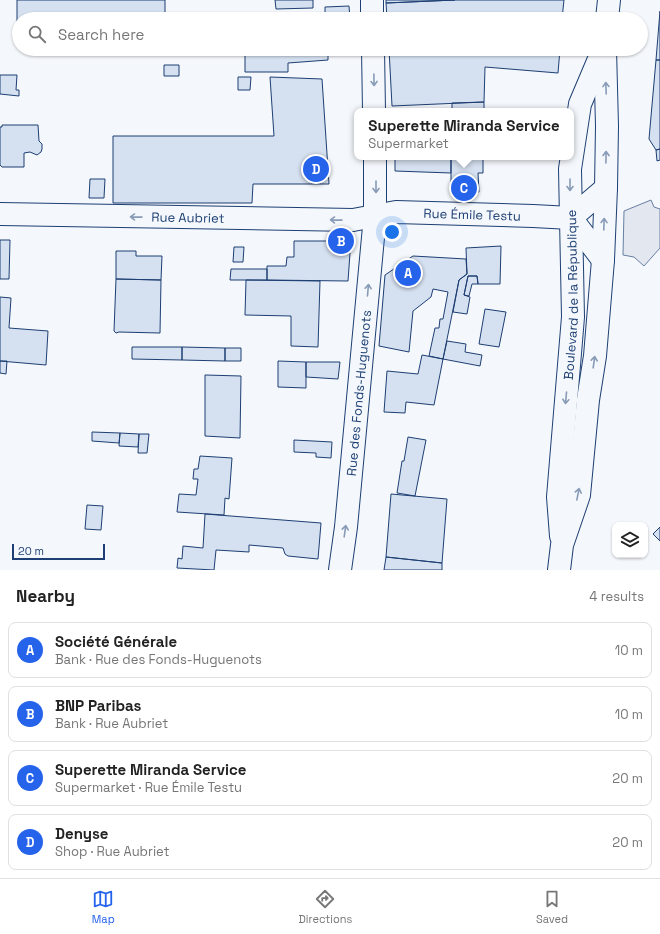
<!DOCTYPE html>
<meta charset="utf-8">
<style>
body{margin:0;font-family:"Space Grotesk",sans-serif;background:#f6f6f6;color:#222}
.controls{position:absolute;right:12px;bottom:12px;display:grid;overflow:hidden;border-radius:8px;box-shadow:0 1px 3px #0004}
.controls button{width:36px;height:36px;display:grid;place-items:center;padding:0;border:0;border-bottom:1px solid #e0e0e0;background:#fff;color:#222;font:20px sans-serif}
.scale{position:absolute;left:12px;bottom:10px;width:93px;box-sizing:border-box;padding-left:4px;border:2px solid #1d3f73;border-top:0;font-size:11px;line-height:14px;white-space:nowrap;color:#1d3f73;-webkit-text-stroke:3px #f4f7fb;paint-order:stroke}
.you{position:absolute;left:392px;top:232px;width:14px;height:14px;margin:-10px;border:3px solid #fff;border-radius:50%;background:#1a73e8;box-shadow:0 0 0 6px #1a73e833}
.badge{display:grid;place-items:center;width:26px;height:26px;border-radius:50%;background:#2563eb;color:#fff;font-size:13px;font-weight:700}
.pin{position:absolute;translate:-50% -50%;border:2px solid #fff;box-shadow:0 1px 4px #0006}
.popup{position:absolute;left:354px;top:108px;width:220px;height:52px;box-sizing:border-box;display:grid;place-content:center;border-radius:8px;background:#fff;filter:drop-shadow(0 1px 3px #0005);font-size:13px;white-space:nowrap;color:#767676}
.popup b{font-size:15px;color:#222}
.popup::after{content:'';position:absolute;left:50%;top:100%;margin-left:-8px;border:8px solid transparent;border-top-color:#fff}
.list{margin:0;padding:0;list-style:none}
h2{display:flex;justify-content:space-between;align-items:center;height:52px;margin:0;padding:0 16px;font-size:17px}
h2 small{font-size:13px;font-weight:400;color:#767676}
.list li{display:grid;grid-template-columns:26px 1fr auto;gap:12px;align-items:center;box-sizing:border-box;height:56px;margin:0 8px 8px;padding:0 8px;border:1px solid #e0e0e0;border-radius:8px}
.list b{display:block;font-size:15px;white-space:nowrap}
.list p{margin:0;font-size:13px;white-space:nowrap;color:#767676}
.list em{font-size:13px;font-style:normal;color:#767676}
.icon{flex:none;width:22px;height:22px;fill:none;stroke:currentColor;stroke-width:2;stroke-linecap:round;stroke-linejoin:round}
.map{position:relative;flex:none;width:660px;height:570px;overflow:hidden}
.search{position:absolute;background:#fff;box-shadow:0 1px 3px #0004;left:12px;right:12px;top:12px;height:44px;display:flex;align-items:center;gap:10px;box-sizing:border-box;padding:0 14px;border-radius:22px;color:#767676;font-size:15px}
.sheet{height:308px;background:#fff}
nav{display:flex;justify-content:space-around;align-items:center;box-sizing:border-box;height:56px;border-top:1px solid #e0e0e0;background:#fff;font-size:11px;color:#767676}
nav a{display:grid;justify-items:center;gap:2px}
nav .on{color:#2563eb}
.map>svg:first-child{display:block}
.parking{fill:#e3e8f0;stroke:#687fa3}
.building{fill:#d5e0f0;stroke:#1d3f73}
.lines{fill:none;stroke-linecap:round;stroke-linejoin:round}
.minor-casing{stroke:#1d3f73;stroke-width:24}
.primary-casing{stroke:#1d3f73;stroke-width:24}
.minor{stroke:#f4f7fb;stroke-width:22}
.primary{stroke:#f4f7fb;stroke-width:22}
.oneway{stroke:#889bb7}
.labels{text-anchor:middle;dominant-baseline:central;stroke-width:3;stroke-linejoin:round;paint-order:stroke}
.street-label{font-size:13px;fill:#1d3f73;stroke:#f4f7fb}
</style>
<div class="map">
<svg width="660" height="570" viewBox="0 0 660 570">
<rect width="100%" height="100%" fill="#f4f7fb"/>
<!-- parking -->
<path class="parking" d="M651,200L654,207L660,209V248L644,266L634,257L623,255L624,211Z"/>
<!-- building -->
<path class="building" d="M17,0H165V19H19V26H17Z
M275,0H313V8L276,9Z
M386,0H455L386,3Z
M455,0H564L562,19H387L386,3Z
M349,6L350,19H325V7Z
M660,11V60H656Z
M245,49H328V60L288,63V72H245Z
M389,49H560L558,73L485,67L484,102L392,106Z
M656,60H660V149L656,150L649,139Z
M164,65H179V76H164Z
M0,75H17L16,90H19V96L0,94Z
M238,77H251L250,90H238Z
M270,77L322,79L329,184H253L252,203H113V136H274Z
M484,102V111H452V103Z
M2,125H38L39,141L42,144V149L41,152L37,155L30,152L24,153V167H2L0,165V127H2Z
M660,149V160L657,161L656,150Z
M395,157H451V173L395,171Z
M451,157H483V173H478L479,192L451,191Z
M90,179H105L104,198H89Z
M0,240H10L9,279H0Z
M294,241H341L350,253L348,281L267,280V266H286L287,257H294Z
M501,246L500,284H478L477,276H468L464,295L470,297L467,314L453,312L459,280L467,274L466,248Z
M234,247H244L243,262H233Z
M116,251H136V256H162L161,280L116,279Z
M413,256L466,259L467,274L459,280L443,359L429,356L435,328H439L440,319H443L448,292L433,289L431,297L413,311L409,352L379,346L385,275Z
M231,269H267V280H230Z
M468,276H477L478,284H472L469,296L464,295Z
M116,279L161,280L160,333L119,332L116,333L114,331Z
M246,280L320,281L318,347L291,346V316L245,315Z
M0,297L11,298L9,328L48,331L46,365L0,361Z
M485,309L506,312L499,347L479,344Z
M447,341L466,344L465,352L482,355L480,366L443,359Z
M132,347H182V360L132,359Z
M182,347L225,348V361L182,360Z
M225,348H241V361H225Z
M422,355L443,359L434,405L406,402L405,413L384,412L387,371L418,374Z
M0,361H7L6,374L0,373Z
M278,361L306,362V388L278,387Z
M306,362H340L338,379L306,377Z
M205,375L241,376L240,438L205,436Z
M92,432L120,433L119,443L92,441Z
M120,433L139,434L138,447L119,446Z
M139,434H149L147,453H138Z
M408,437L426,440L415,496L397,493L402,461H404Z
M294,440L332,442L331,458L316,457V453L294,452Z
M200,456L232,458L229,499L225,498L224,515L177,512L179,494L196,495L198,479H193L194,469H198Z
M391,494L447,499L442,563L386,557Z
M87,505L103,506L101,530L85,529Z
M205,514L321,523L318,559L288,556L285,554L283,548L249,545V552L216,550L214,570L177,568L178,558L182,559L183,546L203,548Z
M660,527V541L653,534Z
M386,557L442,563V570H384Z"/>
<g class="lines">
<!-- minor casing -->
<g class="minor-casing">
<g id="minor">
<path d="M372,0V19"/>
<path d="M373,49L374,111"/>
<path id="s1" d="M0,214L353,220L396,212L533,216L571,218"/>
<path d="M571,218L603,260"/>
<path d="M571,218L606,188"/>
<path id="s2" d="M340,570L346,527L375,216V157"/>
</g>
</g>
<!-- primary casing -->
<g class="primary-casing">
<g id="primary">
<path d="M607,19L609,0"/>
<path id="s3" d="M561,536L558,497L573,317L570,169L580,104L602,52"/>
<path d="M559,570L562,545L579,495L588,400L595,356L603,260L606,188L607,126L605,49"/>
</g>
</g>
<!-- minor -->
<use href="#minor" class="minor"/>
<!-- primary -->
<use href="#primary" class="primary"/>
</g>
<!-- one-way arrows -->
<defs><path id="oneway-shaft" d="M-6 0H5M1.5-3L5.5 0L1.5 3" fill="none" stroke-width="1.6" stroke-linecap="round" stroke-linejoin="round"/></defs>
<g class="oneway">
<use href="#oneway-shaft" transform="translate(374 80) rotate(89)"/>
<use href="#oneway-shaft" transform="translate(606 88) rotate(-92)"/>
<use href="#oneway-shaft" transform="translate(606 157) rotate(-89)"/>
<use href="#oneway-shaft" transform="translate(570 185) rotate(90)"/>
<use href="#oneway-shaft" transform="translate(376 187) rotate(90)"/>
<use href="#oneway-shaft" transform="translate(136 217) rotate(-179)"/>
<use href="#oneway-shaft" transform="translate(336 220) rotate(-179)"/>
<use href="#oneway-shaft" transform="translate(604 224) rotate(-88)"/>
<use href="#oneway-shaft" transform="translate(368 290) rotate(-85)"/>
<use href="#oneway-shaft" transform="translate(594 362) rotate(-82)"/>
<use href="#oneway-shaft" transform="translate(566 398) rotate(95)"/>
<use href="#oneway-shaft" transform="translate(578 494) rotate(-79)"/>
<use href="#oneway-shaft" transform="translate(345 531) rotate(-82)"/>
</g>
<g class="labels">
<!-- street labels -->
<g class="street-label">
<text stroke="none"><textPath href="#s1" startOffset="473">Rue Émile Testu</textPath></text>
<text stroke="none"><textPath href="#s1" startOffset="188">Rue Aubriet</textPath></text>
<text stroke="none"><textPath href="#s3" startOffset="242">Boulevard de la République</textPath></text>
<text stroke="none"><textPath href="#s2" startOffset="178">Rue des Fonds-Huguenots</textPath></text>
</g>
</g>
</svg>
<div class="controls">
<button><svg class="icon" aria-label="layers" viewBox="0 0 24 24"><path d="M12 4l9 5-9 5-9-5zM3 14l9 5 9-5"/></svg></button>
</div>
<div class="scale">20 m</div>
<div class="you"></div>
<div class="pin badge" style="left:408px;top:273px">A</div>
<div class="pin badge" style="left:341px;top:241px">B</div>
<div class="pin badge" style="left:464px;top:188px">C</div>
<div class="popup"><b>Superette Miranda Service</b>Supermarket</div>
<div class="pin badge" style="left:316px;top:169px">D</div>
<div class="search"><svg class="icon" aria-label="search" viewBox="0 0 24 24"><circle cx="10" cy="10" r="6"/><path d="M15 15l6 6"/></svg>Search here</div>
</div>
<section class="sheet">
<h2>Nearby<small>4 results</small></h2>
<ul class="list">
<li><span class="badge">A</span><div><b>Société Générale</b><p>Bank · Rue des Fonds-Huguenots</p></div><em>10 m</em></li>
<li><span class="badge">B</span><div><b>BNP Paribas</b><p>Bank · Rue Aubriet</p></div><em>10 m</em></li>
<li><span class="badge">C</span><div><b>Superette Miranda Service</b><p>Supermarket · Rue Émile Testu</p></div><em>20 m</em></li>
<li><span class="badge">D</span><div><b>Denyse</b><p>Shop · Rue Aubriet</p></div><em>20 m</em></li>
</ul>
</section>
<nav>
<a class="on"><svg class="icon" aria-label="map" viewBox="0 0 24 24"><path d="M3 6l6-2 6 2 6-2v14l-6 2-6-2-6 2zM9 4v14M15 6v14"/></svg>Map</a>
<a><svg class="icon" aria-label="directions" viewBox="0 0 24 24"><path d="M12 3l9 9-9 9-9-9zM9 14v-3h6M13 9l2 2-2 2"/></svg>Directions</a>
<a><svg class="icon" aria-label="saved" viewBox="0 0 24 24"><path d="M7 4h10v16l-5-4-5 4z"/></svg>Saved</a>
</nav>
